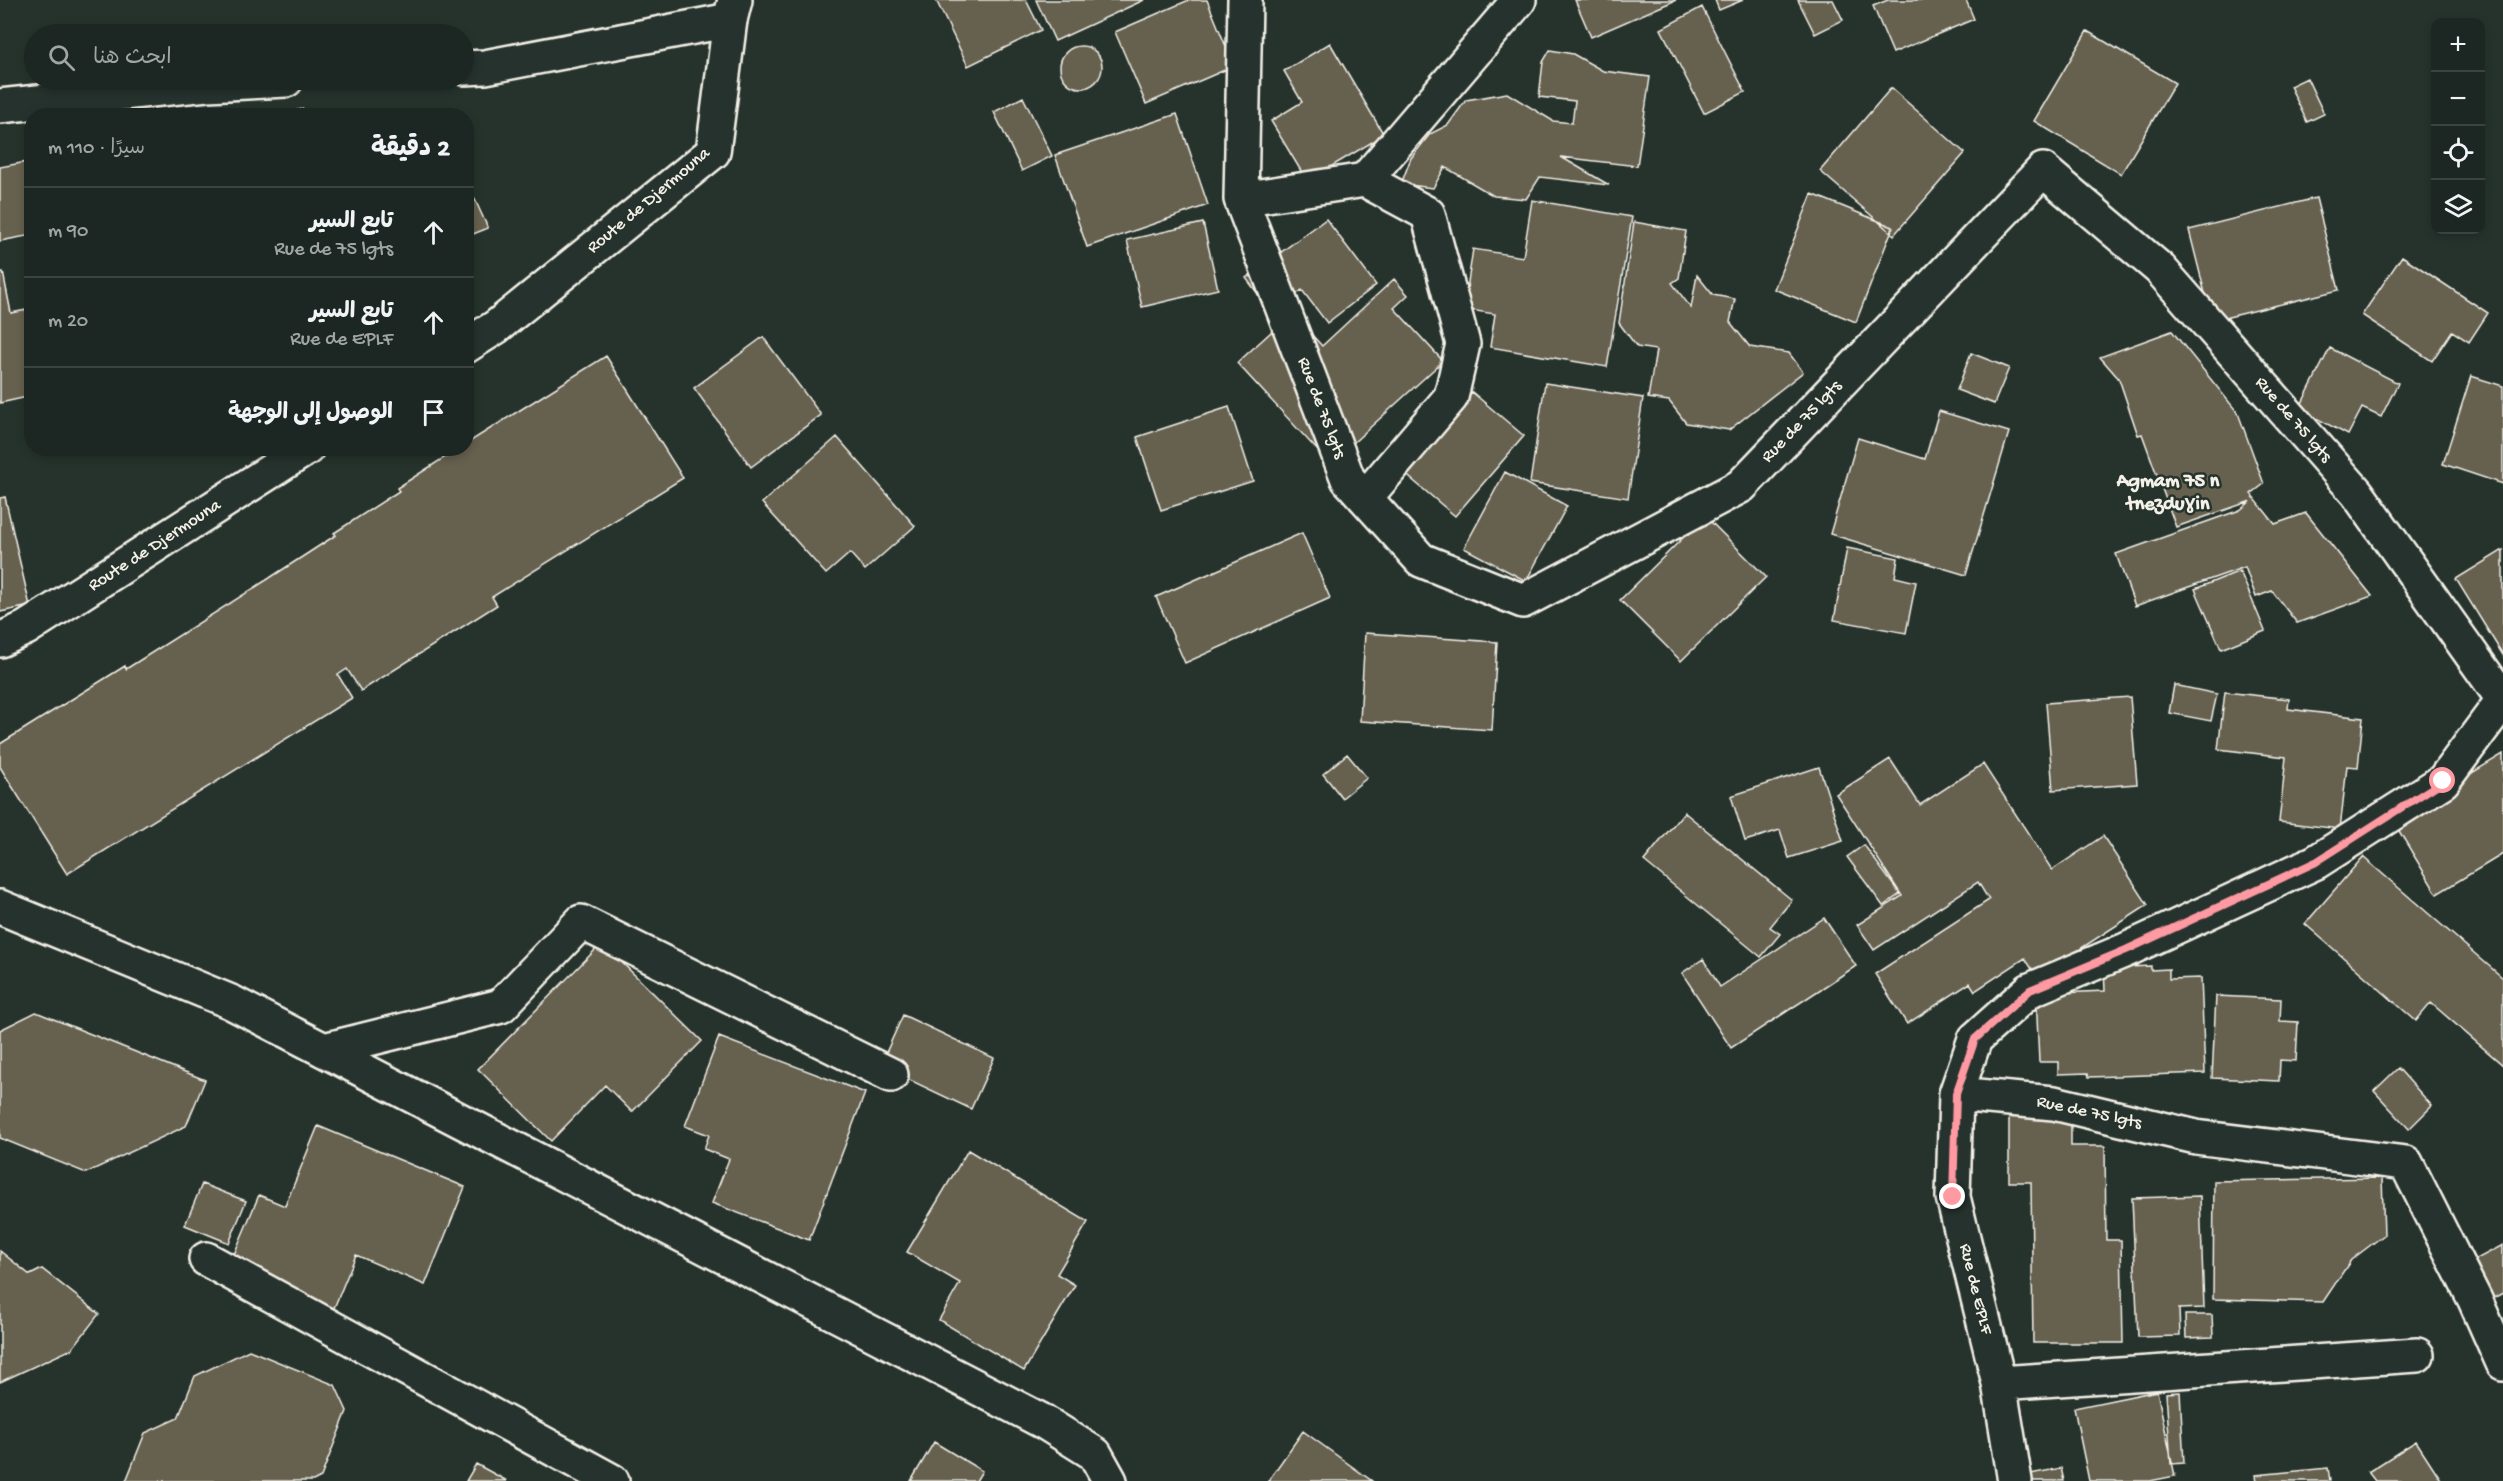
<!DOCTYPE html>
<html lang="ar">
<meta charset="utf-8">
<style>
body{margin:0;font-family:"Gochi Hand","Playpen Sans Arabic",sans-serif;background:#29322f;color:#f1f3f6;direction:rtl}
.controls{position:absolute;right:18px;top:18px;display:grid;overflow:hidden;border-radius:12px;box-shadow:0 3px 9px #0003}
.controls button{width:54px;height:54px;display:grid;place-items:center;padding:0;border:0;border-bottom:2px solid #3a4340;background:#1c2622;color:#f1f3f6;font:30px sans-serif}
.stop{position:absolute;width:18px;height:18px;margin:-14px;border:4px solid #ff9aa2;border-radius:50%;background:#fff}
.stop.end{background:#ff9aa2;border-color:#fff;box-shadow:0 2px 6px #0008}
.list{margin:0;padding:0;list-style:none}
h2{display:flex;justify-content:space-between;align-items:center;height:78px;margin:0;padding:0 24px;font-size:26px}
h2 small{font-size:20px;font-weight:400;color:#a0a5a5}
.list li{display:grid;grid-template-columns:39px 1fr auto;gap:18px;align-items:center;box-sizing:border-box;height:90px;padding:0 24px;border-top:2px solid #3a4340}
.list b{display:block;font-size:22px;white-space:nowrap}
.list p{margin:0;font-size:20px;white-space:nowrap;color:#a0a5a5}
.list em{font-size:20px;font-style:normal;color:#a0a5a5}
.icon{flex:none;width:33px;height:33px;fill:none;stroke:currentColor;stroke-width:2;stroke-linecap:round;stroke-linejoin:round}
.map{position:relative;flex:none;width:2503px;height:1481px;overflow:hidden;direction:ltr}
.search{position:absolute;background:#1c2622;box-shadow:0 3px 9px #0003;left:24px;top:24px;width:450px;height:66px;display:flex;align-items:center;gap:15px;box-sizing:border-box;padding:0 21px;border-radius:33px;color:#a0a5a5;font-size:22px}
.panel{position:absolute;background:#1c2622;box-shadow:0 3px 9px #0003;left:24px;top:108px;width:450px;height:348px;border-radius:24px;direction:rtl}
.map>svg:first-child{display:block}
.building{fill:#66614f;stroke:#f4f1e8;stroke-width:1.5}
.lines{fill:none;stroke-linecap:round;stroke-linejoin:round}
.minor-casing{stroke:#f4f1e8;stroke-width:38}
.tertiary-casing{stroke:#f4f1e8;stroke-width:38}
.minor{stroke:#26332d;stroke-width:33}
.tertiary{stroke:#26332d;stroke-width:33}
.route{stroke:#ff9aa2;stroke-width:8}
.labels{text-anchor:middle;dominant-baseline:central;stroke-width:5;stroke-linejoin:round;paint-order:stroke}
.street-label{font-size:18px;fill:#f4f1e8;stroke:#26332d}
.neighbourhood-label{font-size:20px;font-weight:bold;fill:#f4f1e8;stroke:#26332d}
</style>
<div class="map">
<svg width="2503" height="1481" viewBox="0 0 2503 1481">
<rect width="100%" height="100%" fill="#26332d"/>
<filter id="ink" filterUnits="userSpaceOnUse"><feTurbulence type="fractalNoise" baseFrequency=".0167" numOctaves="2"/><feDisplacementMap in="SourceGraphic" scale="12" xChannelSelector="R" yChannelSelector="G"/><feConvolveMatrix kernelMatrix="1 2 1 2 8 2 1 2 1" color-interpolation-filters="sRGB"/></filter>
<g filter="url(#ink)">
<!-- building -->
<path class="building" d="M936,0H1026L1041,30L968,66Z
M1036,0H1144L1055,41Z
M1189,0H1207L1234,66L1146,104L1115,32Z
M1575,0H1676L1591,37Z
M1715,0H1743L1719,10Z
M1798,0H1833L1843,20L1815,34Z
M1888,0H1966L1974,19L1893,53L1873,6Z
M1702,7L1745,92L1704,113L1661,29Z
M2087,31L2175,83L2121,174L2034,121Z
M1330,43L1384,135L1307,181L1271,121L1302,102L1284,71Z
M1060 67a21 21 0 1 1 42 0a21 21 0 1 1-42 0Z
M1550,50L1573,54L1603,71L1650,77L1637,166L1561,157L1609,185L1540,177L1526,199L1494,196L1445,167L1433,188L1401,184L1411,158L1430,134L1448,125L1466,100L1507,93L1553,121L1572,123L1575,101L1539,97L1543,62Z
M2307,78L2324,114L2307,122L2290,86Z
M1891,88L1965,153L1894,235L1820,171Z
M1023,97L1052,156L1022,171L994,112Z
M303,109L304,116H271Z
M1177,114L1208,205L1087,247L1055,155Z
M32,161V235L0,241V167Z
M466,180L488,228L466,237Z
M1812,194L1893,227L1856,322L1774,289Z
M2316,198L2339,290L2212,321L2189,230Z
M1532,200L1632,217L1607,367L1490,347L1495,314L1464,309L1473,249L1523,257Z
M1326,219L1376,285L1327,323L1302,290L1272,313L1246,278Z
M1634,222L1686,231L1679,278L1672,283L1691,308L1697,275L1713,295L1735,299L1730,322L1750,347L1789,353L1803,372L1729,430L1686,423L1669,401L1648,398L1656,350L1637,347L1619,323Z
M1203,223L1218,289L1142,307L1127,240Z
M2402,256L2488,313L2469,342L2452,331L2432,361L2362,315Z
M0,272H3L11,313L32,309V396L0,403Z
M1394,279L1408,295L1394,308L1443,361L1330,464L1237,363L1292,313L1322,346Z
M2172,331L2238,413L2264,484L2251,494L2275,524L2306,513L2372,596L2297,623L2272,591L2256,597L2245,567L2135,606L2116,554L2240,510L2251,501L2176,527L2142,434L2138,435L2119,379L2100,357Z
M763,337L821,415L751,467L694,388Z
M2330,348L2398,383L2381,417L2362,408L2348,435L2299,409Z
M1971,353L2009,368L1994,404L1957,390Z
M606,356L683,478L492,597L497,605L361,691L347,669L338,675L352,698L67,874L0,767V744L125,666L126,669L265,581L336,535L334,533L399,491L397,488L459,448H466V444Z
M2471,376L2503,386V484L2443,464Z
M1545,383L1643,398L1628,498L1530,483Z
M1472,392L1524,436L1455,516L1403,472Z
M1229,407L1253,481L1161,510L1137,437Z
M1939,411L2009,432L1966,575L1830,534L1858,438L1925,459Z
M837,437L915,526L865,570L850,553L826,574L762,503Z
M1505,472L1567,506L1526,581L1464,548Z
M5,497L30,606L0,612V498Z
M1705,516L1766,577L1681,661L1620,600Z
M1302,533L1330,598L1185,663L1156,597Z
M1847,548L1898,558L1895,577L1916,582L1906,633L1834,620Z
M2503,550V655L2456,579Z
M2240,571L2265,631L2221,649L2195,589Z
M1365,633L1497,642L1492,730L1360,721Z
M2174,685L2217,694L2211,721L2169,713Z
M2225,692L2289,699L2288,709L2363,718L2358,767L2347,766L2340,829L2279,822L2286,757L2218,749Z
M2130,697L2137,784L2053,790L2046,703Z
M1347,754L1367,778L1342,798L1323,774Z
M2503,754V854L2437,894L2393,821Z
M1890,759L1920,805L1983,764L2052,870L2103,836L2148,905L2037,977L2025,958L1975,991L1970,983L1907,1024L1875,974L1989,900L1978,882L1874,950L1857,925L1902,896L1836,794Z
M1819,767L1843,841L1789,858L1780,830L1745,841L1731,796Z
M1684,812L1792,900L1770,927L1780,934L1761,957L1644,861Z
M1864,845L1900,894L1883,906L1847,857Z
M2363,857L2503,978V1065L2431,1003L2416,1021L2305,924Z
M1824,918L1856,966L1731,1048L1682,973L1703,959L1720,987Z
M602,943L702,1041L632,1112L605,1085L551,1141L478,1069Z
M2151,966V970L2169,969V979L2201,978L2205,1073L2089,1077L2088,1073L2058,1074V1062H2039L2036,994L2105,991L2104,968Z
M2216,996L2281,999L2280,1021L2298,1022L2296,1061L2280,1060L2279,1081L2212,1078Z
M36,1012L205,1080L186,1126L86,1173L0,1138V1030Z
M903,1015L994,1058L971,1109L880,1066Z
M719,1037L865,1093L809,1240L712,1203L729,1159L704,1149L709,1135L685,1126Z
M2398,1068L2432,1106L2409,1129L2374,1091Z
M2009,1116H2071V1146H2105L2106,1240H2121L2123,1343H2033L2031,1182H2009Z
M318,1126L465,1187L425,1285L356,1255L334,1308L230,1264L259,1195L285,1206Z
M968,1150L1088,1222L1057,1274L1075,1285L1024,1371L939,1320L960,1283L907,1252Z
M2382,1178L2384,1235L2351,1260L2323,1302L2213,1299L2214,1181Z
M202,1184L246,1201L229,1243L185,1225Z
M2200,1196L2204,1308L2179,1309L2180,1336L2138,1337L2132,1198Z
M2503,1245V1293L2488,1301L2469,1263Z
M0,1251L30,1275L42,1269L99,1314L72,1349L0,1382Z
M2185,1315H2212L2213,1337L2186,1338Z
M249,1350L335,1385L347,1411L321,1477L313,1481H126L145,1433L178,1418L195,1376Z
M2157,1391L2175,1476L2150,1481H2089L2074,1408Z
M2180,1392L2184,1463L2171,1464L2166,1393Z
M1303,1431L1372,1481H1268Z
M2416,1441L2442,1481H2375L2368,1472Z
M934,1442L982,1471L976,1481H911Z
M476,1464L507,1481H466Z
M2061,1468L2064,1481H2021L2020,1476Z
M2328,1468L2330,1481H2257L2256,1475Z"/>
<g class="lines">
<!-- minor casing -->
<g class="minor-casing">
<path id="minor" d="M1245,0L1241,199L1348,479L1421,560L1523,601L1741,486L2043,170L2160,269L2357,493L2503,699
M464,68L485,67L730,20
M0,106L207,84L286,80
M1241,199L1365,180L1519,0
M1365,498L1451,397L1463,344L1428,214L1365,180
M2503,700L2443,781L2316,862L2126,950L2030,990L1975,1039L1956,1094L2054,1103L2196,1137L2406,1163L2475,1300L2503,1363
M0,907L231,1002L1044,1422L1095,1454L1110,1481
M324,1050L501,1006L581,922L891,1075
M1956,1094L1953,1197L1999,1383L2015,1481
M206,1259L612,1481
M1999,1383L2417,1355"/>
</g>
<!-- tertiary casing -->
<g class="tertiary-casing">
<path id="tertiary" d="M466,346L496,327L713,152L730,20L735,0
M0,640L26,628L307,448"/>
</g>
<!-- minor -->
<use href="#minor" class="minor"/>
<!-- tertiary -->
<use href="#tertiary" class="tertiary"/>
</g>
</g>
<g class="lines" filter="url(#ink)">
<!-- route -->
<path class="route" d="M1953,1197L1956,1094L1975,1039L2030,990L2126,950L2316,862L2443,781"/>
</g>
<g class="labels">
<!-- street labels -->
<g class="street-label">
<text transform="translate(649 201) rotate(-40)">Route de Djermouna</text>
<text transform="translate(1321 408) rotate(69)">Rue de 75 lgts</text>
<text transform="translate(2293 420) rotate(49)">Rue de 75 lgts</text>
<text transform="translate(1802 422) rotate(-46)">Rue de 75 lgts</text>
<text transform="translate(155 546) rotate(-33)">Route de Djermouna</text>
<text transform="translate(2089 1113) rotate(12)">Rue de 75 lgts</text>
<text transform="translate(1975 1289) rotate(76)">Rue de EPLF</text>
</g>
<!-- neighbourhood labels -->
<g class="neighbourhood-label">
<text x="2168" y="482">Agmam 75 n<tspan x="2168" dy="23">tnezduɣin</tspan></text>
</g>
</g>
</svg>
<div class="controls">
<button>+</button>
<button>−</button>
<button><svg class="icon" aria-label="locate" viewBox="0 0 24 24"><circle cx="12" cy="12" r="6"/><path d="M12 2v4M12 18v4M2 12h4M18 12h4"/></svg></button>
<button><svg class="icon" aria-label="layers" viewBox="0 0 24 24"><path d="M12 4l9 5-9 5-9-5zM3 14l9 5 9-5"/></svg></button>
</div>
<div class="stop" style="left:2443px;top:781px"></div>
<div class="stop end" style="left:1953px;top:1197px"></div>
<div class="search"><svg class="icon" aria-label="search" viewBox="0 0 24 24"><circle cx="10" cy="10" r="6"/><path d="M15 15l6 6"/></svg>ابحث هنا</div>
<section class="panel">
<h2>2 دقيقة<small>سيرًا · 110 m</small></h2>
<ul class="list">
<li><svg class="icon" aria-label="ahead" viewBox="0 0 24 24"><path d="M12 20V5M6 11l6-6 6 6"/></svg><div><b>تابع السير</b><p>Rue de 75 lgts</p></div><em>90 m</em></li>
<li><svg class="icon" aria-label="ahead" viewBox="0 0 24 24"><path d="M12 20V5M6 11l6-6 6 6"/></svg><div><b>تابع السير</b><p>Rue de EPLF</p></div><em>20 m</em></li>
<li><svg class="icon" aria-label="arrive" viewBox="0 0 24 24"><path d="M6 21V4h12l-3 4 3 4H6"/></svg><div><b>الوصول إلى الوجهة</b></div></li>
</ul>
</section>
</div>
